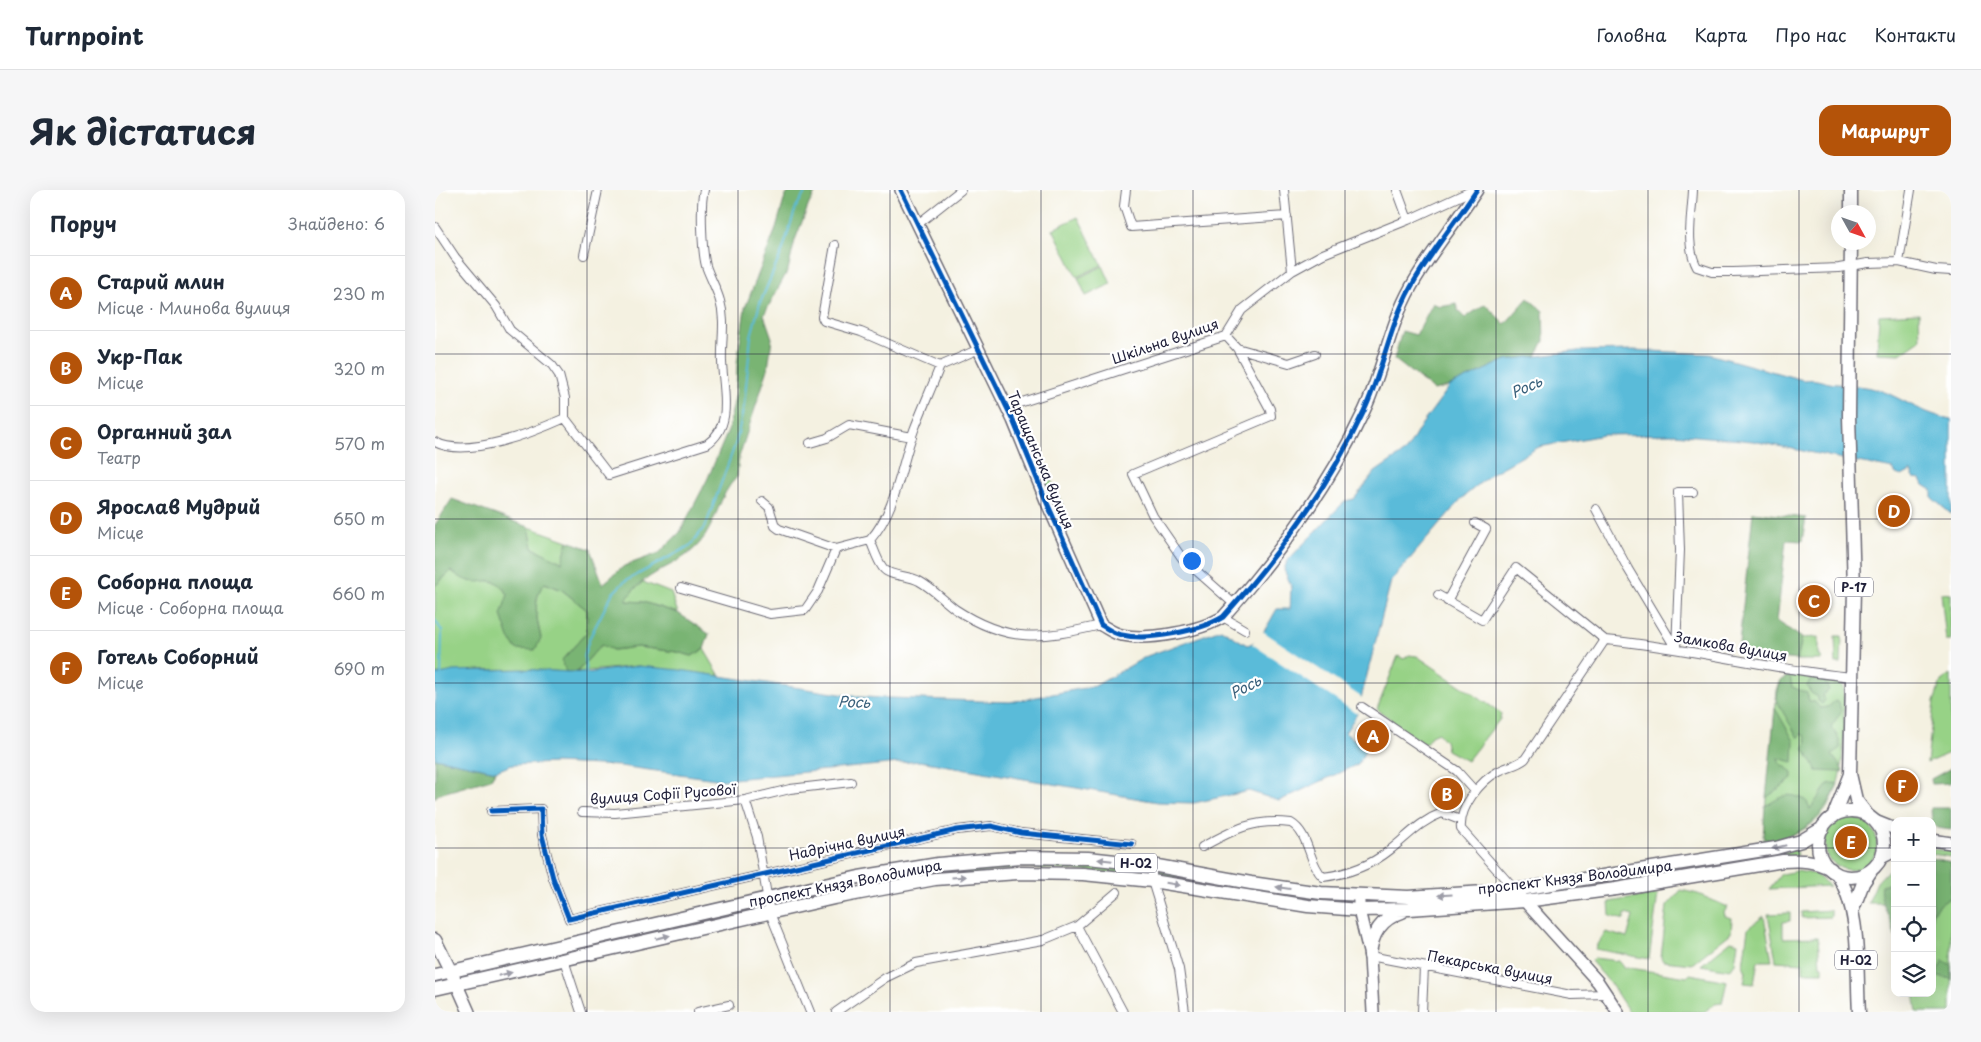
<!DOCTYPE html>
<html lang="uk">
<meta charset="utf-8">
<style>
body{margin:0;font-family:"Playpen Sans",sans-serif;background:#f6f6f7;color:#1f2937}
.controls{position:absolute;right:15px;bottom:15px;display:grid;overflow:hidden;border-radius:10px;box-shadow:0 5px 20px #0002}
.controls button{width:45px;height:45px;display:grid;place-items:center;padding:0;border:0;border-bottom:1px solid #e0e1e3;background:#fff;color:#1f2937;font:25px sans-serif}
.compass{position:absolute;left:1396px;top:15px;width:45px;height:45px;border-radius:50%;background:#fff;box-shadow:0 5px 20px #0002;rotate:130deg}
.you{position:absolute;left:756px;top:370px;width:18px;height:18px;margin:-12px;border:4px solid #fff;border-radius:50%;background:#1a73e8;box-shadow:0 0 0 8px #1a73e833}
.badge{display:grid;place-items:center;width:32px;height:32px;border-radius:50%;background:#b45309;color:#fff;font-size:16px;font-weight:700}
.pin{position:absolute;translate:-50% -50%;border:2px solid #fff;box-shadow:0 1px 5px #0006}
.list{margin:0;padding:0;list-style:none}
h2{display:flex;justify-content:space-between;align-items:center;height:65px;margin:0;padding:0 20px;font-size:21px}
h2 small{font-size:16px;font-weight:400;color:#747a83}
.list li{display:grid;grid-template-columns:32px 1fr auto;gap:15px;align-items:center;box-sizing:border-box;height:75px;padding:0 20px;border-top:1px solid #e0e1e3}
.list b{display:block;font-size:19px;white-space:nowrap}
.list p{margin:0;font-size:16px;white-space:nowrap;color:#747a83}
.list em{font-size:16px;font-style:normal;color:#747a83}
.icon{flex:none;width:28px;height:28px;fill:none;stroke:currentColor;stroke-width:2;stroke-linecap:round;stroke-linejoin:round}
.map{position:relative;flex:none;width:1516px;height:822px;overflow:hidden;border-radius:15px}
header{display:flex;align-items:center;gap:30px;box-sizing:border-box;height:70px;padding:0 25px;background:#fff;border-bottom:1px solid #e0e1e3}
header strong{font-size:24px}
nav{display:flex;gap:28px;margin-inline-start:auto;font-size:18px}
.intro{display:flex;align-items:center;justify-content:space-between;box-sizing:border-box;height:120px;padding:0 30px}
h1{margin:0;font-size:35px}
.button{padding:12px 22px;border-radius:15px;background:#b45309;color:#fff;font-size:18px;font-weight:700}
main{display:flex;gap:30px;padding:0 30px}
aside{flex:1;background:#fff;border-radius:15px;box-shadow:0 5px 20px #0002}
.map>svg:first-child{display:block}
.green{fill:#97d286;stroke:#5c7a60}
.forest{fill:#79b473;stroke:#4e6b57}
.water{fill:#5abbd9;stroke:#3e6e8a}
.pier{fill:#f4f1e1}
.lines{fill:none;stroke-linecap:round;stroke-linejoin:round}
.stream{stroke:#5abbd9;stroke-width:2}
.street-casing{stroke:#6c6a75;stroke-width:10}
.secondary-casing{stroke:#6c6a75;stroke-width:14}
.primary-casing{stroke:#6c6a75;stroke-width:15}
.street{stroke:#fff;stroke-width:8}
.secondary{stroke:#fff;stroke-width:11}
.primary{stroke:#fff;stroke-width:12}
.cycleway-casing{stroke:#fff;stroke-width:8}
.cycleway{stroke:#0057b8;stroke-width:5}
.oneway{fill:#9c9ca7}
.grid{fill:none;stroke:#22223b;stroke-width:1;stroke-opacity:0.55}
.labels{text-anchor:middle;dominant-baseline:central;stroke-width:4.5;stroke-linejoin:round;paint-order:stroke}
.shield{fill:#fff;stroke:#646476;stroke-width:1}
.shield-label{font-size:12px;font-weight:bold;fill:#22223b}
.street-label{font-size:14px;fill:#22223b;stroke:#fff}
.water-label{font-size:15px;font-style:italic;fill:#385f7a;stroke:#fff}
</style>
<header>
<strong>Turnpoint</strong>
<nav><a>Головна</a><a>Карта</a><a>Про нас</a><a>Контакти</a></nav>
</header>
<div class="intro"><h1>Як дістатися</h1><a class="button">Маршрут</a></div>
<main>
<aside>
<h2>Поруч<small>Знайдено: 6</small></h2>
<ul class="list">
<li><span class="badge">A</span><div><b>Старий млин</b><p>Місце · Млинова вулиця</p></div><em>230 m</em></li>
<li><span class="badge">B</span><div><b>Укр-Пак</b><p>Місце</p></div><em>320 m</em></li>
<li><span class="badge">C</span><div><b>Органний зал</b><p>Театр</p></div><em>570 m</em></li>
<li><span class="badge">D</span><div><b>Ярослав Мудрий</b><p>Місце</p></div><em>650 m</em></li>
<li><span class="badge">E</span><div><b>Соборна площа</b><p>Місце · Соборна площа</p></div><em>660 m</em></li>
<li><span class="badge">F</span><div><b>Готель Соборний</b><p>Місце</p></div><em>690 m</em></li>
</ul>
</aside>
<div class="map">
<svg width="1516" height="822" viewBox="0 0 1516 822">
<rect width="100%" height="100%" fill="#fff"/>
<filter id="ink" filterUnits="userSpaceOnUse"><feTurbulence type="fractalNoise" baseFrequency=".02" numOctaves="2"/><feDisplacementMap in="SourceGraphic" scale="10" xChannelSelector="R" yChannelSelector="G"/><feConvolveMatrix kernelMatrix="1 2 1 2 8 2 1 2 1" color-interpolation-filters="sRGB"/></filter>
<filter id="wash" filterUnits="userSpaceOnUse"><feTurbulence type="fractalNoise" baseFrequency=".0096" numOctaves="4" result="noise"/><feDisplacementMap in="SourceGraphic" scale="20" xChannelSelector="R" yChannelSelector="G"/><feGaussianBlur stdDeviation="1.12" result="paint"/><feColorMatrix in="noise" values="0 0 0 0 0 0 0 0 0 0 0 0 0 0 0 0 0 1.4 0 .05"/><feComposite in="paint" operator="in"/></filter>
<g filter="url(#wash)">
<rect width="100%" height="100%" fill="#f4f1e1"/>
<!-- green -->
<path class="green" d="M643,27L667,75L642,87L618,39Z
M668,76L676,94L651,106L643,88Z
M1484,123L1485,150L1465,164L1442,163L1444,125Z
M582,218L630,320L620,325L579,221Z
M94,337L133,351L127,373L98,358Z
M16,381L34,391L50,390L64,393L106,448C102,430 97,408 109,393L127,400L152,420V442L127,470L131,482C88,479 43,477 0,485V396Z
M208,392L236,403L243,423L208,412L191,411L195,403Z
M1506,403L1516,404V450H1511Z
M1400,446H1407L1406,473H1401Z
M1384,447V466H1386L1387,470H1362L1367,448Z
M166,455L178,460L203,457L242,462L257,466L269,459L285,486L203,476L142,482Z
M974,465L982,466L1066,523L1065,529L1032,571L1012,560L1010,551L1003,543L996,546L990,554L957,533L958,531L942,519L963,466L969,469Z
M1516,484V562L1492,573L1499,512L1506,491Z
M1356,485L1404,492L1409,497C1408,567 1418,640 1328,652L1342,500L1346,490Z
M1390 654a26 26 0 1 1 52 0a26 26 0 1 1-52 0Z
M1497,659L1516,661V667L1497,664Z
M1361,660L1363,665L1113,704L1112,702Z
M1497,668L1516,672V822H1482L1479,803H1497Z
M586,672L654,674L711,679V685L586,677L339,717L338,712L488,681Z
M1460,673V746L1451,717L1448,713H1433L1442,692Z
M722,680L879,707L915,711V716L878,712L722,686Z
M1362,681L1380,684L1395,696L1334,699L1346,684Z
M1246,700L1263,704L1293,717L1289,722L1290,726L1297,728L1296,743L1257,774L1228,771L1226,768L1232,716Z
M1223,704L1214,769L1160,759L1171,742L1192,748L1198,726L1190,724L1189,730L1175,726L1174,712Z
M327,714L328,719L49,783L48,780Z
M1396,720V727L1367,728L1366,722Z
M1355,723V731L1348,732V748L1383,747L1385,776H1388V782H1368V773L1341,771L1333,724Z
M1329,726L1337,771H1323L1319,794L1309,793L1311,782L1308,775L1313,738Z
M1296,751L1303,753L1300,773L1295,780L1266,775Z
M1159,768L1184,771L1189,777L1252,787L1255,784L1292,791L1287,813L1280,814L1269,822H1194L1175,793L1156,771Z"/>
<!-- forest -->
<path class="forest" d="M355,0H382L374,14L360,50L353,80L329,125L337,148L333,179L304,267L302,287C283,305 282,334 264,354C244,377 206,382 191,411L208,412L243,423L274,444L269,459L257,466L242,462L203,457L178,460L166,455L142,482H131L127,470L152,442V420L127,400L110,393C96,408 102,430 106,448L100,460L81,459L74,448L66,425L73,404C56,382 54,395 34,391C28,390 21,384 16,381L0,396V335L17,309L94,337L98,358L127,372L133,351L155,359L168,394L189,376L224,363L245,342L272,290L293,241L301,202L302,173L310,118L340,41L350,7Z
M1093,108L1108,121L1109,151L1101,166L1071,170L1015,196L999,200L959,169L967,141L981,145L998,113L1005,117L1021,114L1024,122L1030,128L1050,114L1070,134Z
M1318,322L1371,328L1367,351L1351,350L1342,431L1367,448L1362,470L1303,463Z
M1355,485L1357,497L1372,503L1374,511L1380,512L1385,518L1393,517L1401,510L1404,512L1406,522L1396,537C1401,545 1406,548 1405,558L1397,565L1408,580L1407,582L1382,581L1369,558L1372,552L1370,546L1366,544L1363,548L1341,510L1346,490Z
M1376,488L1389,490L1394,500L1388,505L1390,510L1387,514L1383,511V507L1376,503L1372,496Z
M1340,518L1359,551L1358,572L1343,568L1344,572L1357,582V589L1331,608Z
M0,568L61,581L56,589L4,604L0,608Z
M1516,578V593L1497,594L1496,589Z
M1399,593L1403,594C1389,626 1369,646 1334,651L1328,647L1330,616C1349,606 1350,601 1371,610L1375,619L1393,594Z
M1496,618H1516V640L1502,638L1497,634Z
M1497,668L1516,672V707L1502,717L1497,725Z
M1460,675V739H1458C1454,726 1443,707 1446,695L1455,693L1459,686L1457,678Z
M1508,770L1516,775V789L1500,785Z"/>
<!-- water -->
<path class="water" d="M1199,160L1274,164L1368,190C1385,188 1387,193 1402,194C1418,196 1436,196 1452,203C1474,213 1492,225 1516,229V324L1497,308V300L1489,295L1486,289L1479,288L1476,281L1467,286L1461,284L1458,279L1318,251L1239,244L1168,245L1104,257L1056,284L1026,309L956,391L922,524L910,543L932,558L923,574L844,611L814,601L759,613L723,612L485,571L288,590L185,576L120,573L77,575L61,581L0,568V485L19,481L87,479L151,483L203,476L245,480L425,507L575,512L660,496L712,466L786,439L812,455C826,452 835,430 842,419H855L856,395L849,380L852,371L910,311L919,309L940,282L971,261L987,234L1015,196L1071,170L1143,161Z"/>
<!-- pier -->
<path class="pier" d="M826,440L929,509L922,524L817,454Z"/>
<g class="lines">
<!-- stream -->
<path class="stream" d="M0,430L7,441L6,484
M151,483L149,466L154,449L177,404L189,392L256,355L271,335L301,252L309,216L316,146L325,113L348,59L361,17L372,0"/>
</g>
</g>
<g filter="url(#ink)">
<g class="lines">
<!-- street casing -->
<g class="street-casing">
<path id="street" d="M691,0L689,16L696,37L852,26
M849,0L857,81
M962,0L973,30
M1258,0C1257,25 1250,55 1262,77L1277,82H1298L1404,78L1433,73L1464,72L1501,80L1516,81
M483,34L526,0
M0,37L20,67L61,116L75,140L117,175L124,185L130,208V228C99,242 32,269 0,252
M400,55L387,127L389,131L426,142L505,176L544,159
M149,65L163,0
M1464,72L1476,0
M791,146L802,158L835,219L836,226L698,284L718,326L747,368L799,414
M802,158L854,173L880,164
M505,176C497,197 487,219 479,240C465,278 462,319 435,350C439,359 442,370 448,378C455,387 474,385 484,391C497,398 508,410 520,419C573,454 607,449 666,435
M572,217L791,146L807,120L857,81L888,64L973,30L1038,0
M130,228L174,285L272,254C299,236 288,199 287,172C286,152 291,131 285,111C282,99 275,88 271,76C267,61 265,14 269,0
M375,253L392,248L414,235L477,247
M327,311L334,317L340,336L344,339L401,359L435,350
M1161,319L1193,379L1241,459
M246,398L335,424L370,420L383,401L401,359
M1003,405L1047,430L1081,378L1170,450
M1012,411L1051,339L1040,333
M788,427L810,440
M1241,459L1245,360L1243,302H1258
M927,517L1022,581L1040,601
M310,610L355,599L416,592
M56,621L106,619L107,645L118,688L134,729L522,640L556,636L586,643L697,654
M147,622L180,623L310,610L322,647L335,723L375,822
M767,657C798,640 819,628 856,633C875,644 873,673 888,687C912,684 935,676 955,660C973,646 985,631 1007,623L1025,630
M717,675V691L744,779L750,822
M1080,700L1026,639C1024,617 1045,591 1064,581C1073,576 1081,576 1090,569L1170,450C1253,457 1334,480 1418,487
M642,736L688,822
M935,766L1137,805L1171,804
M129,770L146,822
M263,822L294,815
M401,822L450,788L481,773L608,750L642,736L682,702
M987,822L989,777"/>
</g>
<!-- secondary casing -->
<g class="secondary-casing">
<path id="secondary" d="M466,0L578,230L612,313L666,435C672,438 679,444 687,445C713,451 765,441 788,427C843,366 894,296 929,221C948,181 954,136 976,97C995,63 1020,33 1042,0
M1440,631L1460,639
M1497,650L1516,653
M1446,668L1460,661
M924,705V720L935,766L938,822
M1086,707L1163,792L1183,822
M22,795L34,822"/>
</g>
<!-- primary casing -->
<g class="primary-casing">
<path id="primary" d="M1416,22V0
M1416,52L1414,226L1419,399L1415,584L1421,610L1431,623
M1383 654a33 33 0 1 1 66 0a33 33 0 1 1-66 0Z
M1398,627L1415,584
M1402,684C1427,721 1421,779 1424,822
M1418,719L1428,693L1436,681
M0,750L19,788
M935,766C936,744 946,729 967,722
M0,785L424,687L503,674L585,667L653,668L717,675L816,693L886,703L973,707L1080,700L1341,658L1366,651L1388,638
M0,799L399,708L500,689L583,683L648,684L717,691L873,716L924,720L974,719L1090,711L1181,699L1348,671C1367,670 1379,670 1396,679"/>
</g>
<!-- street -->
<use href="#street" class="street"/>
<!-- secondary -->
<use href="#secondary" class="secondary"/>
<!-- primary -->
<use href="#primary" class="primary"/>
<!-- cycleway casing -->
<g class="cycleway-casing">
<path id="cycleway" d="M466,0L578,230L612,313L666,435C672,438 679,444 687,445C713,451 765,441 788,427C843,366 894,296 929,221C948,181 954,136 976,97C995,63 1020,33 1042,0
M56,621L106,619L107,645L118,688L134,729L522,640L556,636L586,643L697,654"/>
</g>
<!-- cycleway -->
<use href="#cycleway" class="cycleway"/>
</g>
<!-- one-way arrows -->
<defs><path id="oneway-solid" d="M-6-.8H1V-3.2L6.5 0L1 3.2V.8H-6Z" transform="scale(1.25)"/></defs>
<g class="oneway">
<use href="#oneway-solid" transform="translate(1344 657) rotate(167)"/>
<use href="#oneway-solid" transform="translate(670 670) rotate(-174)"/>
<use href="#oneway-solid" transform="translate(524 687) rotate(-4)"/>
<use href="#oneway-solid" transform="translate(738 694) rotate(10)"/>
<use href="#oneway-solid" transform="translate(848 698) rotate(-172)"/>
<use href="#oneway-solid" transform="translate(1010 705) rotate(177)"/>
<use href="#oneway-solid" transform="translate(228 747) rotate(-13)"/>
<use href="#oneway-solid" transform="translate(70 784) rotate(-13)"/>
</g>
</g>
<!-- grid -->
<path class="grid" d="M152,0V822M303,0V822M455,0V822M606,0V822M758,0V822M910,0V822M1061,0V822M1213,0V822M1364,0V822M0,164H1516M0,329H1516M0,493H1516M0,658H1460M1497,658H1516"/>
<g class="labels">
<!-- shield labels -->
<g class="shield">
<rect x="1400" y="387.5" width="38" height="19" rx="4"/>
<rect x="680" y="663.5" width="42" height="19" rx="4"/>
<rect x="1400" y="760.5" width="42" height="19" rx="4"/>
</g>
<g class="shield-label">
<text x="1419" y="397">Р-17</text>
<text x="701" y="673">Н-02</text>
<text x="1421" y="770">Н-02</text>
</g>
<!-- street labels -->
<g class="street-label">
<text transform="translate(730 151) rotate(-19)">Шкільна вулиця</text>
<text transform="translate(606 270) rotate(67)">Таращанська вулиця</text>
<text transform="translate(1296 456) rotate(10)">Замкова вулиця</text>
<text transform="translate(228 604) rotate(-4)">вулиця Софії Русової</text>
<text transform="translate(412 653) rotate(-12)">Надрічна вулиця</text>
<text transform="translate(1140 687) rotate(-7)">проспект Князя Володимира</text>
<text transform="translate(410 693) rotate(-11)">проспект Князя Володимира</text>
<text transform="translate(1055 777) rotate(11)">Пекарська вулиця</text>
</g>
<!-- water labels -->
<g class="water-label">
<text transform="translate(1091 196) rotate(-24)">Рось</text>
<text transform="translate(810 496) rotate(-28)">Рось</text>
<text transform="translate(419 511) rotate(2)">Рось</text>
</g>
</g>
</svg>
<div class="controls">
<button>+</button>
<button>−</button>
<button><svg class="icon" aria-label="locate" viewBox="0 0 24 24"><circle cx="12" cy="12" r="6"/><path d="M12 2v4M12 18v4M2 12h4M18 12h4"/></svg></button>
<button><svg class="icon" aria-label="layers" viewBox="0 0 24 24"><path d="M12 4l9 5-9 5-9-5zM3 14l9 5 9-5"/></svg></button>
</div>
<svg class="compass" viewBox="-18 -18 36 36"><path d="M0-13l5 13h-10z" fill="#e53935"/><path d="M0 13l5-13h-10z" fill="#747a83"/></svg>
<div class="you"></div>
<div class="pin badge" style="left:938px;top:546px">A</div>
<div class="pin badge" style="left:1012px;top:604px">B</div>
<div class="pin badge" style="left:1379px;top:411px">C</div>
<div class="pin badge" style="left:1459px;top:321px">D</div>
<div class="pin badge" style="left:1416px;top:652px">E</div>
<div class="pin badge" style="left:1467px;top:596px">F</div>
</div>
</main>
